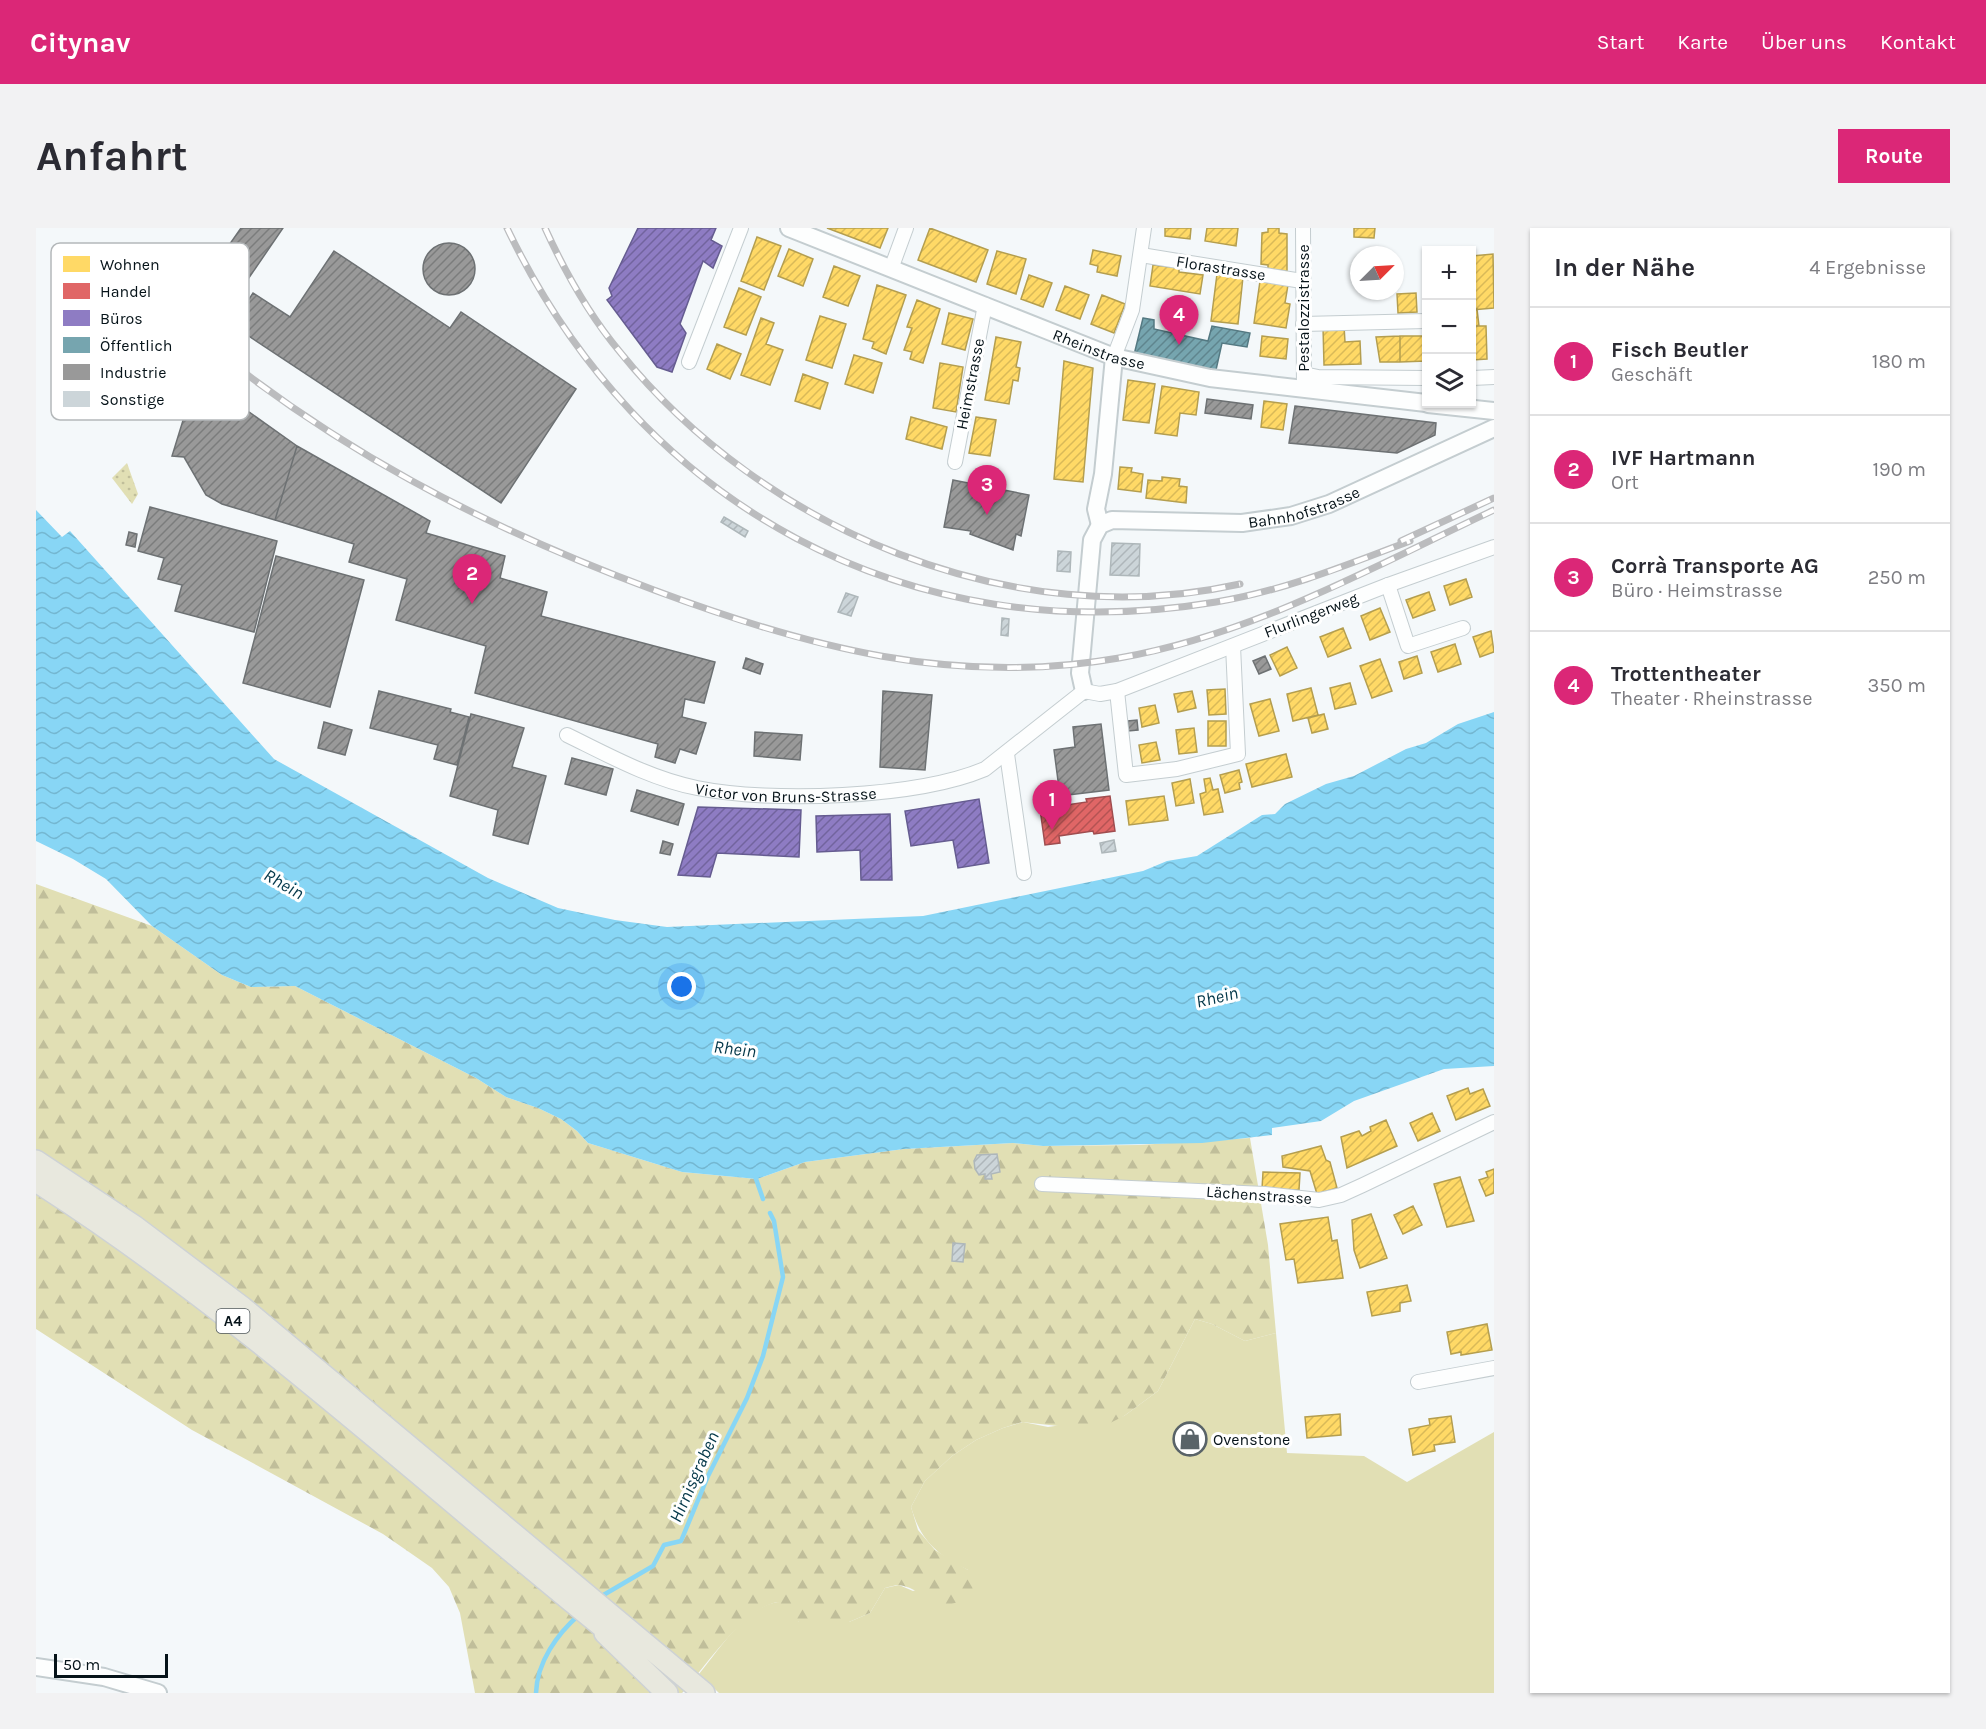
<!DOCTYPE html>
<html lang="de">
<meta charset="utf-8">
<style>
body{margin:0;font-family:Karla,sans-serif;background:#f2f2f3;color:#2b2b33}
.controls{position:absolute;right:18px;top:18px;display:grid;overflow:hidden;border-radius:0px;box-shadow:0 2px 4px #0004}
.controls button{width:54px;height:54px;display:grid;place-items:center;padding:0;border:0;border-bottom:2px solid #e1e1e2;background:#fff;color:#2b2b33;font:30px sans-serif}
.compass{position:absolute;left:1314px;top:18px;width:54px;height:54px;border-radius:50%;background:#fff;box-shadow:0 2px 4px #0004;rotate:66deg}
.scale{position:absolute;left:18px;bottom:15px;width:114px;box-sizing:border-box;padding-left:6px;border:3px solid #061319;border-top:0;font-size:16px;line-height:21px;white-space:nowrap;color:#061319;-webkit-text-stroke:4px #fff;paint-order:stroke}
.you{position:absolute;left:646px;top:759px;width:21px;height:21px;margin:-15px;border:4px solid #fff;border-radius:50%;background:#1a73e8;box-shadow:0 0 0 9px #1a73e833}
.badge{display:grid;place-items:center;width:39px;height:39px;border-radius:50%;background:#db2777;color:#fff;font-size:20px;font-weight:700}
.pin{position:absolute;translate:-50% -50px;filter:drop-shadow(0 2px 3px #0008)}
.pin::after{content:'';position:absolute;top:32px;width:21px;height:18px;background:inherit;clip-path:polygon(0 0,100% 0,50% 100%)}
.list{margin:0;padding:0;list-style:none}
h2{display:flex;justify-content:space-between;align-items:center;height:78px;margin:0;padding:0 24px;font-size:26px}
h2 small{font-size:20px;font-weight:400;color:#7c7c81}
.list li{display:grid;grid-template-columns:39px 1fr auto;gap:18px;align-items:center;box-sizing:border-box;height:108px;padding:0 24px;border-top:2px solid #e1e1e2}
.list b{display:block;font-size:22px;white-space:nowrap}
.list p{margin:0;font-size:20px;white-space:nowrap;color:#7c7c81}
.list em{font-size:20px;font-style:normal;color:#7c7c81}
.icon{flex:none;width:33px;height:33px;fill:none;stroke:currentColor;stroke-width:2;stroke-linecap:round;stroke-linejoin:round}
.map{position:relative;flex:none;width:1458px;height:1465px;overflow:hidden;border-radius:0px}
header{display:flex;align-items:center;gap:36px;box-sizing:border-box;height:84px;padding:0 30px;background:#db2777;color:#fff}
header strong{font-size:28px}
nav{display:flex;gap:33px;margin-inline-start:auto;font-size:21px}
.intro{display:flex;align-items:center;justify-content:space-between;box-sizing:border-box;height:144px;padding:0 36px}
h1{margin:0;font-size:42px}
.button{padding:15px 27px;border-radius:0px;background:#db2777;color:#fff;font-size:21px;font-weight:700}
main{display:flex;gap:36px;padding:0 36px}
aside{flex:1;background:#fff;border-radius:0px;box-shadow:0 2px 4px #0004}
.map>svg:first-child{display:block}
.grass{fill:#e1dfb4}
.forest{fill:url(#forest-firs)}
.park{fill:url(#park-dots)}
.water{fill:url(#water-waves)}
.homes{fill:url(#homes-hatch);stroke:#b49e4f;stroke-width:1.5}
.shops{fill:url(#shops-hatch);stroke:#9f4d4f;stroke-width:1.5}
.offices{fill:url(#offices-hatch);stroke:#655c90;stroke-width:1.5}
.public{fill:url(#public-hatch);stroke:#547982;stroke-width:1.5}
.industry{fill:url(#industry-hatch);stroke:#6d7173;stroke-width:1.5}
.lines{fill:none;stroke-linecap:round;stroke-linejoin:round}
.stream{stroke:#88d6f5;stroke-width:4.5}
.building{fill:url(#building-hatch);stroke:#aeb7ba;stroke-width:1.5}
.minor-casing{stroke:#c4cdd0;stroke-width:16}
.tertiary-casing{stroke:#c4cdd0;stroke-width:20}
.trunk-casing{stroke:#ced2d4;stroke-width:24}
.minor{stroke:#fdfefe;stroke-width:14}
.tertiary{stroke:#fdfefe;stroke-width:16}
.trunk{stroke:#e8e8de;stroke-width:21}
.rail-casing{stroke:#bbbcbe;stroke-width:7}
.rail{stroke:#fff;stroke-width:4.5;stroke-dasharray:14;stroke-linecap:butt}
.labels{text-anchor:middle;dominant-baseline:central;stroke-width:6;stroke-linejoin:round;paint-order:stroke}
.shield{fill:#fff;stroke:#515a5e;stroke-width:1.5}
.shield-label{font-size:15px;font-weight:bold;fill:#061319}
.street-label{font-size:16px;fill:#061319;stroke:#fff}
.poi-label{font-size:16px;fill:#061319;stroke:#fff;text-anchor:start}
.water-label{font-size:18px;font-style:italic;fill:#033749;stroke:#fff}
.key{fill:#fff;stroke:#b4b8ba;stroke-width:1.5}
.key-label{font-size:16px;fill:#061319}
</style>
<header>
<strong>Citynav</strong>
<nav><a>Start</a><a>Karte</a><a>Über uns</a><a>Kontakt</a></nav>
</header>
<div class="intro"><h1>Anfahrt</h1><a class="button">Route</a></div>
<main>
<div class="map">
<svg width="1458" height="1465" viewBox="0 0 1458 1465">
<defs>
<pattern id="forest-firs" width="22" height="20" patternUnits="userSpaceOnUse" patternTransform="scale(1.5)"><rect width="22" height="20" fill="#e1dfb4"/><path d="M5 1l3.5 6h-7zM16 11l3.5 6h-7z" fill="#c0be9a"/></pattern>
<pattern id="park-dots" width="8" height="8" patternUnits="userSpaceOnUse" patternTransform="scale(1.5)"><rect width="8" height="8" fill="#e1dfb4"/><path d="M2 2h.1M6 6h.1" fill="none" stroke="#c0be9a" stroke-width="1.8" stroke-linecap="round"/></pattern>
<pattern id="water-waves" width="16" height="10" patternUnits="userSpaceOnUse" patternTransform="scale(1.5)"><rect width="16" height="10" fill="#88d6f5"/><path d="M0 5q4-4 8 0t8 0" fill="none" stroke="#74b7d1"/></pattern>
<pattern id="homes-hatch" width="6" height="6" patternUnits="userSpaceOnUse" patternTransform="scale(1.5)"><rect width="6" height="6" fill="#ffd966"/><path d="M-1 1l2-2M0 6l6-6M5 7l2-2" fill="none" stroke="#d9b958"/></pattern>
<pattern id="shops-hatch" width="6" height="6" patternUnits="userSpaceOnUse" patternTransform="scale(1.5)"><rect width="6" height="6" fill="#e06666"/><path d="M-1 1l2-2M0 6l6-6M5 7l2-2" fill="none" stroke="#b45353"/></pattern>
<pattern id="offices-hatch" width="6" height="6" patternUnits="userSpaceOnUse" patternTransform="scale(1.5)"><rect width="6" height="6" fill="#8e7cc3"/><path d="M-1 1l2-2M0 6l6-6M5 7l2-2" fill="none" stroke="#72649e"/></pattern>
<pattern id="public-hatch" width="6" height="6" patternUnits="userSpaceOnUse" patternTransform="scale(1.5)"><rect width="6" height="6" fill="#76a5af"/><path d="M-1 1l2-2M0 6l6-6M5 7l2-2" fill="none" stroke="#5f858e"/></pattern>
<pattern id="industry-hatch" width="6" height="6" patternUnits="userSpaceOnUse" patternTransform="scale(1.5)"><rect width="6" height="6" fill="#999"/><path d="M-1 1l2-2M0 6l6-6M5 7l2-2" fill="none" stroke="#7b7c7c"/></pattern>
<pattern id="building-hatch" width="6" height="6" patternUnits="userSpaceOnUse" patternTransform="scale(1.5)"><rect width="6" height="6" fill="#ccd5d9"/><path d="M-1 1l2-2M0 6l6-6M5 7l2-2" fill="none" stroke="#aeb6ba"/></pattern>
</defs>
<rect width="100%" height="100%" fill="#f4f8fa"/>
<!-- grass -->
<path class="grass" d="M1159,1091L1176,1096L1209,1113L1240,1105L1251,1225L1328,1228L1371,1254L1458,1204V1465H683L663,1446C683,1422 709,1379 742,1374L763,1394H813L834,1385L849,1360L863,1357L877,1363L932,1342C900,1326 885,1313 875,1279L889,1253L916,1228L940,1212L967,1200L987,1194L1012,1199L1088,1188L1122,1163Z"/>
<!-- forest -->
<path class="forest" d="M0,656L116,698L186,747L215,759L259,758L440,850L470,869L502,880L525,891L541,903L552,915L646,944L721,951L769,934L868,921L977,915L1007,918L1103,917L1214,910L1232,1017L1240,1105L1209,1113L1176,1096L1159,1091L1122,1163L1088,1188L1070,1197L1040,1200L986,1194L967,1200L940,1212L916,1228L889,1253L875,1279L882,1302L899,1322L932,1342L938,1353L936,1365C899,1394 892,1361 863,1357C859,1357 853,1359 849,1360L834,1385L813,1394H763L745,1386L742,1374C709,1379 668,1440 646,1465H439L424,1385L413,1359L396,1340L347,1306L156,1202L0,1101Z"/>
<!-- park -->
<path class="park" d="M91,235L102,266L96,276L76,250Z"/>
<!-- water -->
<path class="water" d="M0,282L26,309L34,303L238,531L452,650L522,680L579,692L631,699L887,688L1107,643L1131,633L1161,628L1226,587L1239,586L1249,576L1290,556L1318,548L1370,521L1390,515L1422,496L1458,484V838L1408,841L1318,873L1285,893L1236,900V907L1166,915L1007,918L977,915L868,921L769,934L721,951L646,944L552,915L541,903L525,891L502,880L470,869L440,850L259,758L215,759L186,747L116,698L70,651L37,631L0,613Z"/>
<!-- homes -->
<path class="homes" d="M791,0H852L844,20Z
M894,0L952,22L940,54L882,32Z
M1129,0H1155L1154,11L1129,8Z
M1171,0H1202L1200,18L1169,13Z
M1232,0H1243V5L1251,6V43L1232,41V37L1225,36L1226,5L1232,4Z
M1318,0H1339L1338,10L1318,9Z
M721,9L745,18L728,62L705,53Z
M753,21L777,31L767,58L742,48Z
M1057,22L1085,28L1081,48L1061,44L1062,38L1054,36Z
M961,23L990,31L980,66L951,56Z
M1457,26L1458,80L1436,82V28Z
M1117,37L1143,40V44L1167,47L1164,66L1114,58Z
M798,38L824,48L812,78L787,69Z
M1181,46L1207,49L1202,96L1175,93Z
M993,47L1016,55L1007,79L985,71Z
M1224,53L1252,57L1249,75L1254,76L1250,100L1218,95Z
M841,57L870,67L850,126L836,120L838,114L827,111Z
M1029,58L1053,67L1044,91L1020,82Z
M703,60L725,69L710,107L688,99Z
M1380,65L1381,84L1362,85L1361,66Z
M1066,67L1089,76L1078,105L1055,96Z
M881,72L904,81L887,135L874,131L876,124L868,122L876,100L871,99Z
M1441,81L1443,98H1436V82Z
M913,85L937,91L929,122L906,116Z
M784,88L810,96L796,140L770,132Z
M725,90L738,95L730,116L747,122L734,157L705,147Z
M1308,98L1309,114L1324,113L1325,136L1288,137L1287,99Z
M1436,98H1450L1451,131L1436,132Z
M1226,108L1252,111L1250,131L1224,128Z
M1364,108H1390V133L1364,134Z
M1364,108V134H1344L1340,109Z
M960,109L985,114L980,139L984,140L982,153L977,152L973,176L949,172Z
M681,116L705,126L694,151L671,141Z
M818,127L846,135L837,165L809,156Z
M1028,133L1057,140L1047,254L1018,251Z
M904,135L927,139L920,184L897,180Z
M767,146L792,155L784,181L759,173Z
M1092,152L1119,156L1113,195L1087,192Z
M1126,158L1163,164L1160,187L1144,185L1141,208L1119,205Z
M1228,173L1251,176L1247,202L1225,199Z
M875,189L911,199L906,221L870,211Z
M940,189L960,192L954,228L933,225Z
M1084,239L1096,240L1095,244L1107,246L1105,264L1082,261Z
M1126,249L1144,251L1143,258L1151,259L1150,275L1110,270L1112,252L1126,253Z
M1430,351L1436,369L1414,377L1408,358Z
M1393,364L1399,382L1377,390L1370,372Z
M1344,380L1354,404L1334,412L1325,388Z
M1307,400L1315,420L1292,429L1284,409Z
M1455,403L1458,424L1444,429L1437,409Z
M1419,416L1425,436L1402,444L1395,424Z
M1251,419L1261,440L1244,448L1234,427Z
M1381,428L1386,445L1368,451L1363,434Z
M1344,431L1356,463L1336,470L1324,438Z
M1314,455L1320,476L1299,481L1294,460Z
M1275,460L1282,487L1257,493L1251,466Z
M1189,461L1190,486L1173,487L1171,462Z
M1156,463L1160,480L1142,484L1138,466Z
M1234,471L1243,503L1223,508L1214,476Z
M1119,477L1123,495L1106,499L1103,480Z
M1288,486L1292,501L1276,505L1272,490Z
M1172,493H1190V518H1172Z
M1158,500L1161,524L1143,526L1140,502Z
M1120,514L1124,532L1106,535L1103,517Z
M1250,526L1256,549L1216,559L1210,536Z
M1203,542L1206,554L1203,555L1204,561L1189,565L1184,547Z
M1174,550L1177,562L1182,561L1187,584L1168,587L1164,566L1170,564L1168,551Z
M1154,551L1158,575L1140,578L1136,555Z
M1128,568L1132,592L1093,597L1090,573Z
M1432,860L1434,866L1447,861L1454,878L1420,892L1411,868Z
M1396,885L1404,903L1382,913L1374,895Z
M1350,892L1361,918L1311,940L1305,909L1323,903L1326,908L1335,903L1334,899Z
M1285,918L1290,932L1294,934L1301,960L1281,966L1274,943L1247,939L1246,928Z
M1458,941V965L1450,968L1443,952L1452,949L1450,944Z
M1227,944L1264,945L1263,962L1226,961Z
M1424,949L1438,993L1411,999L1398,956Z
M1377,978L1386,997L1367,1006L1358,987Z
M1335,986L1351,1030L1324,1040L1318,1022L1316,992Z
M1292,989L1296,1013L1301,1012L1307,1050L1262,1055L1258,1031L1250,1032L1244,996Z
M1371,1057L1375,1073L1364,1075V1083L1336,1088L1331,1064Z
M1451,1096L1456,1122L1425,1127V1124L1415,1126L1411,1104Z
M1304,1186L1305,1207L1271,1210L1269,1189Z
M1415,1188L1419,1214L1398,1217L1399,1223L1377,1227L1373,1201L1394,1197L1393,1191Z"/>
<!-- shops -->
<path class="shops" d="M1074,568L1079,603L1058,606L1057,603L1023,608L1024,615L1009,617L1004,581L1051,574L1050,571Z"/>
<!-- offices -->
<path class="offices" d="M602,0H680L675,12L686,18L677,40L667,33L644,96L650,105L636,144L621,139L571,72L576,68L573,60Z
M943,571L953,635L922,640L917,612L875,618L869,583Z
M662,579L765,582L763,629L681,625L674,649L642,647Z
M854,586L856,652H825L824,622L781,624L780,588Z"/>
<!-- public -->
<path class="public" d="M1107,90L1118,92V101L1172,113L1176,98L1214,105L1211,119L1186,115L1180,142L1098,127Z"/>
<!-- industry -->
<path class="industry" d="M205,0H247L206,60L177,40Z
M387 41a26 26 0 1 1 52 0a26 26 0 1 1-52 0Z
M298,23L414,100L425,84L540,161L465,275L196,97L217,65L254,89Z
M161,147L261,218L239,292L186,276L170,267L148,229L136,228Z
M1171,171L1217,177L1215,191L1169,185Z
M1259,178L1400,195L1399,207L1361,225L1253,215Z
M261,218L394,293L390,305L469,328L464,350L511,364L505,388L679,434L668,475L649,471L646,489L670,495L660,526L644,521L639,535L619,529L622,516L439,465L450,418L360,392L371,351L313,334L318,316L239,292Z
M917,252L993,267L985,308L980,306L977,322L934,306L935,303L908,299Z
M114,279L241,313L218,404L139,383L146,357L122,351L128,330L102,323Z
M93,304L101,306L99,319L90,317Z
M240,328L328,352L294,479L207,455Z
M1229,428L1235,441L1223,446L1217,433Z
M710,430L727,436L724,446L707,440Z
M343,463L415,481L414,484L433,489L421,537L398,531L402,517L334,500Z
M847,463L896,467L889,542L844,539Z
M435,486L488,500L476,539L510,548L492,616L457,607L462,582L414,568Z
M1101,492L1102,502L1092,503V493Z
M288,494L316,502L309,527L282,520Z
M1065,496L1073,562L1024,568L1018,522L1039,519L1037,499Z
M719,504L766,507L764,532L718,528Z
M536,530L577,541L570,567L529,556Z
M601,562L648,576L642,597L595,583Z
M627,613L637,616L634,627L624,625Z"/>
<g class="lines">
<!-- stream -->
<path class="stream" d="M719,948L727,971
M564,1369L617,1338L628,1317L645,1313L672,1248L711,1170L727,1128L747,1049L738,993L734,985
M500,1465C501,1434 521,1406 544,1386"/>
</g>
<!-- building -->
<path class="building" d="M688,289L712,303L709,309L685,294Z
M1076,315L1104,316L1103,348L1074,347Z
M1022,323L1035,324L1034,344L1021,343Z
M810,365L822,369L815,388L802,384Z
M966,390L973,391L972,408L965,407Z
M1078,612L1080,623L1066,625L1064,615Z
M961,926L964,944L955,946L956,951H949V946L943,947L939,941L938,933L941,927Z
M917,1015L929,1016L927,1034L916,1033Z"/>
<g class="lines">
<!-- minor casing -->
<g class="minor-casing">
<g id="minor">
<path d="M1267,0L1268,161"/>
<path d="M1105,27L1266,53"/>
<path d="M855,41L870,0"/>
<path d="M1267,96L1390,93"/>
<path d="M1078,129L1096,82L1108,0"/>
<path d="M653,134L705,0"/>
<path d="M1268,146L1282,149L1390,150"/>
<path d="M1436,150L1458,149"/>
<path d="M919,234L949,77"/>
<path d="M1352,357L1372,418L1427,400"/>
<path d="M1081,463L1090,547L1141,541L1202,526L1197,418"/>
<path id="s1" d="M531,507C572,527 615,551 661,560C735,575 880,570 949,541L1048,463L1064,466L1081,463L1352,357L1458,319"/>
<path d="M971,526L988,645"/>
<path d="M1006,956L1229,966L1283,972L1305,967L1327,957L1458,894"/>
<path d="M1382,1154L1458,1140"/>
</g>
</g>
<!-- tertiary casing -->
<g class="tertiary-casing">
<g id="tertiary">
<path id="s2" d="M753,0L1078,129L1174,150L1390,175"/>
<path d="M1392,176L1458,183"/>
<path d="M1064,297L1060,281L1067,246L1078,129"/>
<path id="s3" d="M1048,463L1044,445L1056,312L1064,297L1076,292L1206,295L1255,288L1293,276L1458,200"/>
<path d="M0,1439L68,1449L122,1465"/>
</g>
</g>
<!-- trunk casing -->
<g class="trunk-casing">
<path id="trunk" d="M0,933L98,998L207,1080L668,1465
M0,953C209,1087 390,1257 583,1412
M569,1405L631,1465"/>
</g>
<!-- minor -->
<use href="#minor" class="minor"/>
<!-- tertiary -->
<use href="#tertiary" class="tertiary"/>
<!-- trunk -->
<use href="#trunk" class="trunk"/>
<!-- rail casing -->
<g class="rail-casing">
<path id="rail" d="M471,0C604,278 873,425 1180,374C1247,363 1311,337 1374,313
M509,0C529,44 553,87 584,124C727,302 977,407 1204,356
M156,103C296,220 448,299 618,362C771,419 919,459 1083,430C1216,407 1337,339 1458,282
M1365,313L1458,270"/>
</g>
<!-- rail -->
<use href="#rail" class="rail"/>
</g>
<!-- icons -->
<defs>
<g id="shop-ring" transform="scale(1.725)"><circle r="9.5" fill="#fff" stroke="#596368" stroke-width="1.5"/><path d="M-5-2.5h2.3a2.7 3.5 0 0 1 5.4 0H5L5.5 6h-11ZM-1.5-2.5h3a1.5 2.3 0 0 0-3 0Z" fill="#596368"/></g>
</defs>
<g fill-rule="evenodd">
<use href="#shop-ring" x="1154" y="1211"/>
</g>
<g class="labels">
<!-- shield labels -->
<rect class="shield" x="180.5" y="1081" width="33" height="24" rx="4.5"/>
<g class="shield-label">
<text x="197" y="1093">A4</text>
</g>
<!-- street labels -->
<g class="street-label">
<text transform="translate(1185 40) rotate(9)">Florastrasse</text>
<text transform="translate(1267 80) rotate(-90)">Pestalozzistrasse</text>
<text stroke="none"><textPath href="#s2" startOffset="333">Rheinstrasse</textPath></text>
<text transform="translate(934 156) rotate(-79)">Heimstrasse</text>
<text stroke="none"><textPath href="#s3" startOffset="376">Bahnhofstrasse</textPath></text>
<text transform="translate(1275 387) rotate(-21)">Flurlingerweg</text>
<text stroke="none"><textPath href="#s1" startOffset="230">Victor von Bruns-Strasse</textPath></text>
<text transform="translate(1223 967) rotate(4)">Lächenstrasse</text>
</g>
<!-- poi labels -->
<g class="poi-label">
<text x="1177" y="1211">Ovenstone</text>
</g>
<!-- water labels -->
<g class="water-label">
<text transform="translate(248 656) rotate(30)">Rhein</text>
<text transform="translate(1181 769) rotate(-13)">Rhein</text>
<text transform="translate(699 821) rotate(7)">Rhein</text>
<text transform="translate(658 1249) rotate(-66)">Hirnisgraben</text>
</g>
</g>
<!-- legend -->
<rect x="15" y="15" width="198" height="177" rx="9" class="key"/>
<rect x="27" y="28" width="27" height="16" fill="#ffd966"/>
<rect x="27" y="55" width="27" height="16" fill="#e06666"/>
<rect x="27" y="82" width="27" height="16" fill="#8e7cc3"/>
<rect x="27" y="109" width="27" height="16" fill="#76a5af"/>
<rect x="27" y="136" width="27" height="16" fill="#999"/>
<rect x="27" y="163" width="27" height="16" fill="#ccd5d9"/>
<g class="key-label">
<text x="64" y="42">Wohnen</text>
<text x="64" y="69">Handel</text>
<text x="64" y="96">Büros</text>
<text x="64" y="123">Öffentlich</text>
<text x="64" y="150">Industrie</text>
<text x="64" y="177">Sonstige</text>
</g>
</svg>
<div class="controls">
<button>+</button>
<button>−</button>
<button><svg class="icon" aria-label="layers" viewBox="0 0 24 24"><path d="M12 4l9 5-9 5-9-5zM3 14l9 5 9-5"/></svg></button>
</div>
<svg class="compass" viewBox="-18 -18 36 36"><path d="M0-13l5 13h-10z" fill="#e53935"/><path d="M0 13l5-13h-10z" fill="#7c7c81"/></svg>
<div class="scale">50 m</div>
<div class="you"></div>
<div class="pin badge" style="left:1016px;top:602px">1</div>
<div class="pin badge" style="left:436px;top:376px">2</div>
<div class="pin badge" style="left:951px;top:287px">3</div>
<div class="pin badge" style="left:1143px;top:117px">4</div>
</div>
<aside>
<h2>In der Nähe<small>4 Ergebnisse</small></h2>
<ul class="list">
<li><span class="badge">1</span><div><b>Fisch Beutler</b><p>Geschäft</p></div><em>180 m</em></li>
<li><span class="badge">2</span><div><b>IVF Hartmann</b><p>Ort</p></div><em>190 m</em></li>
<li><span class="badge">3</span><div><b>Corrà Transporte AG</b><p>Büro · Heimstrasse</p></div><em>250 m</em></li>
<li><span class="badge">4</span><div><b>Trottentheater</b><p>Theater · Rheinstrasse</p></div><em>350 m</em></li>
</ul>
</aside>
</main>
